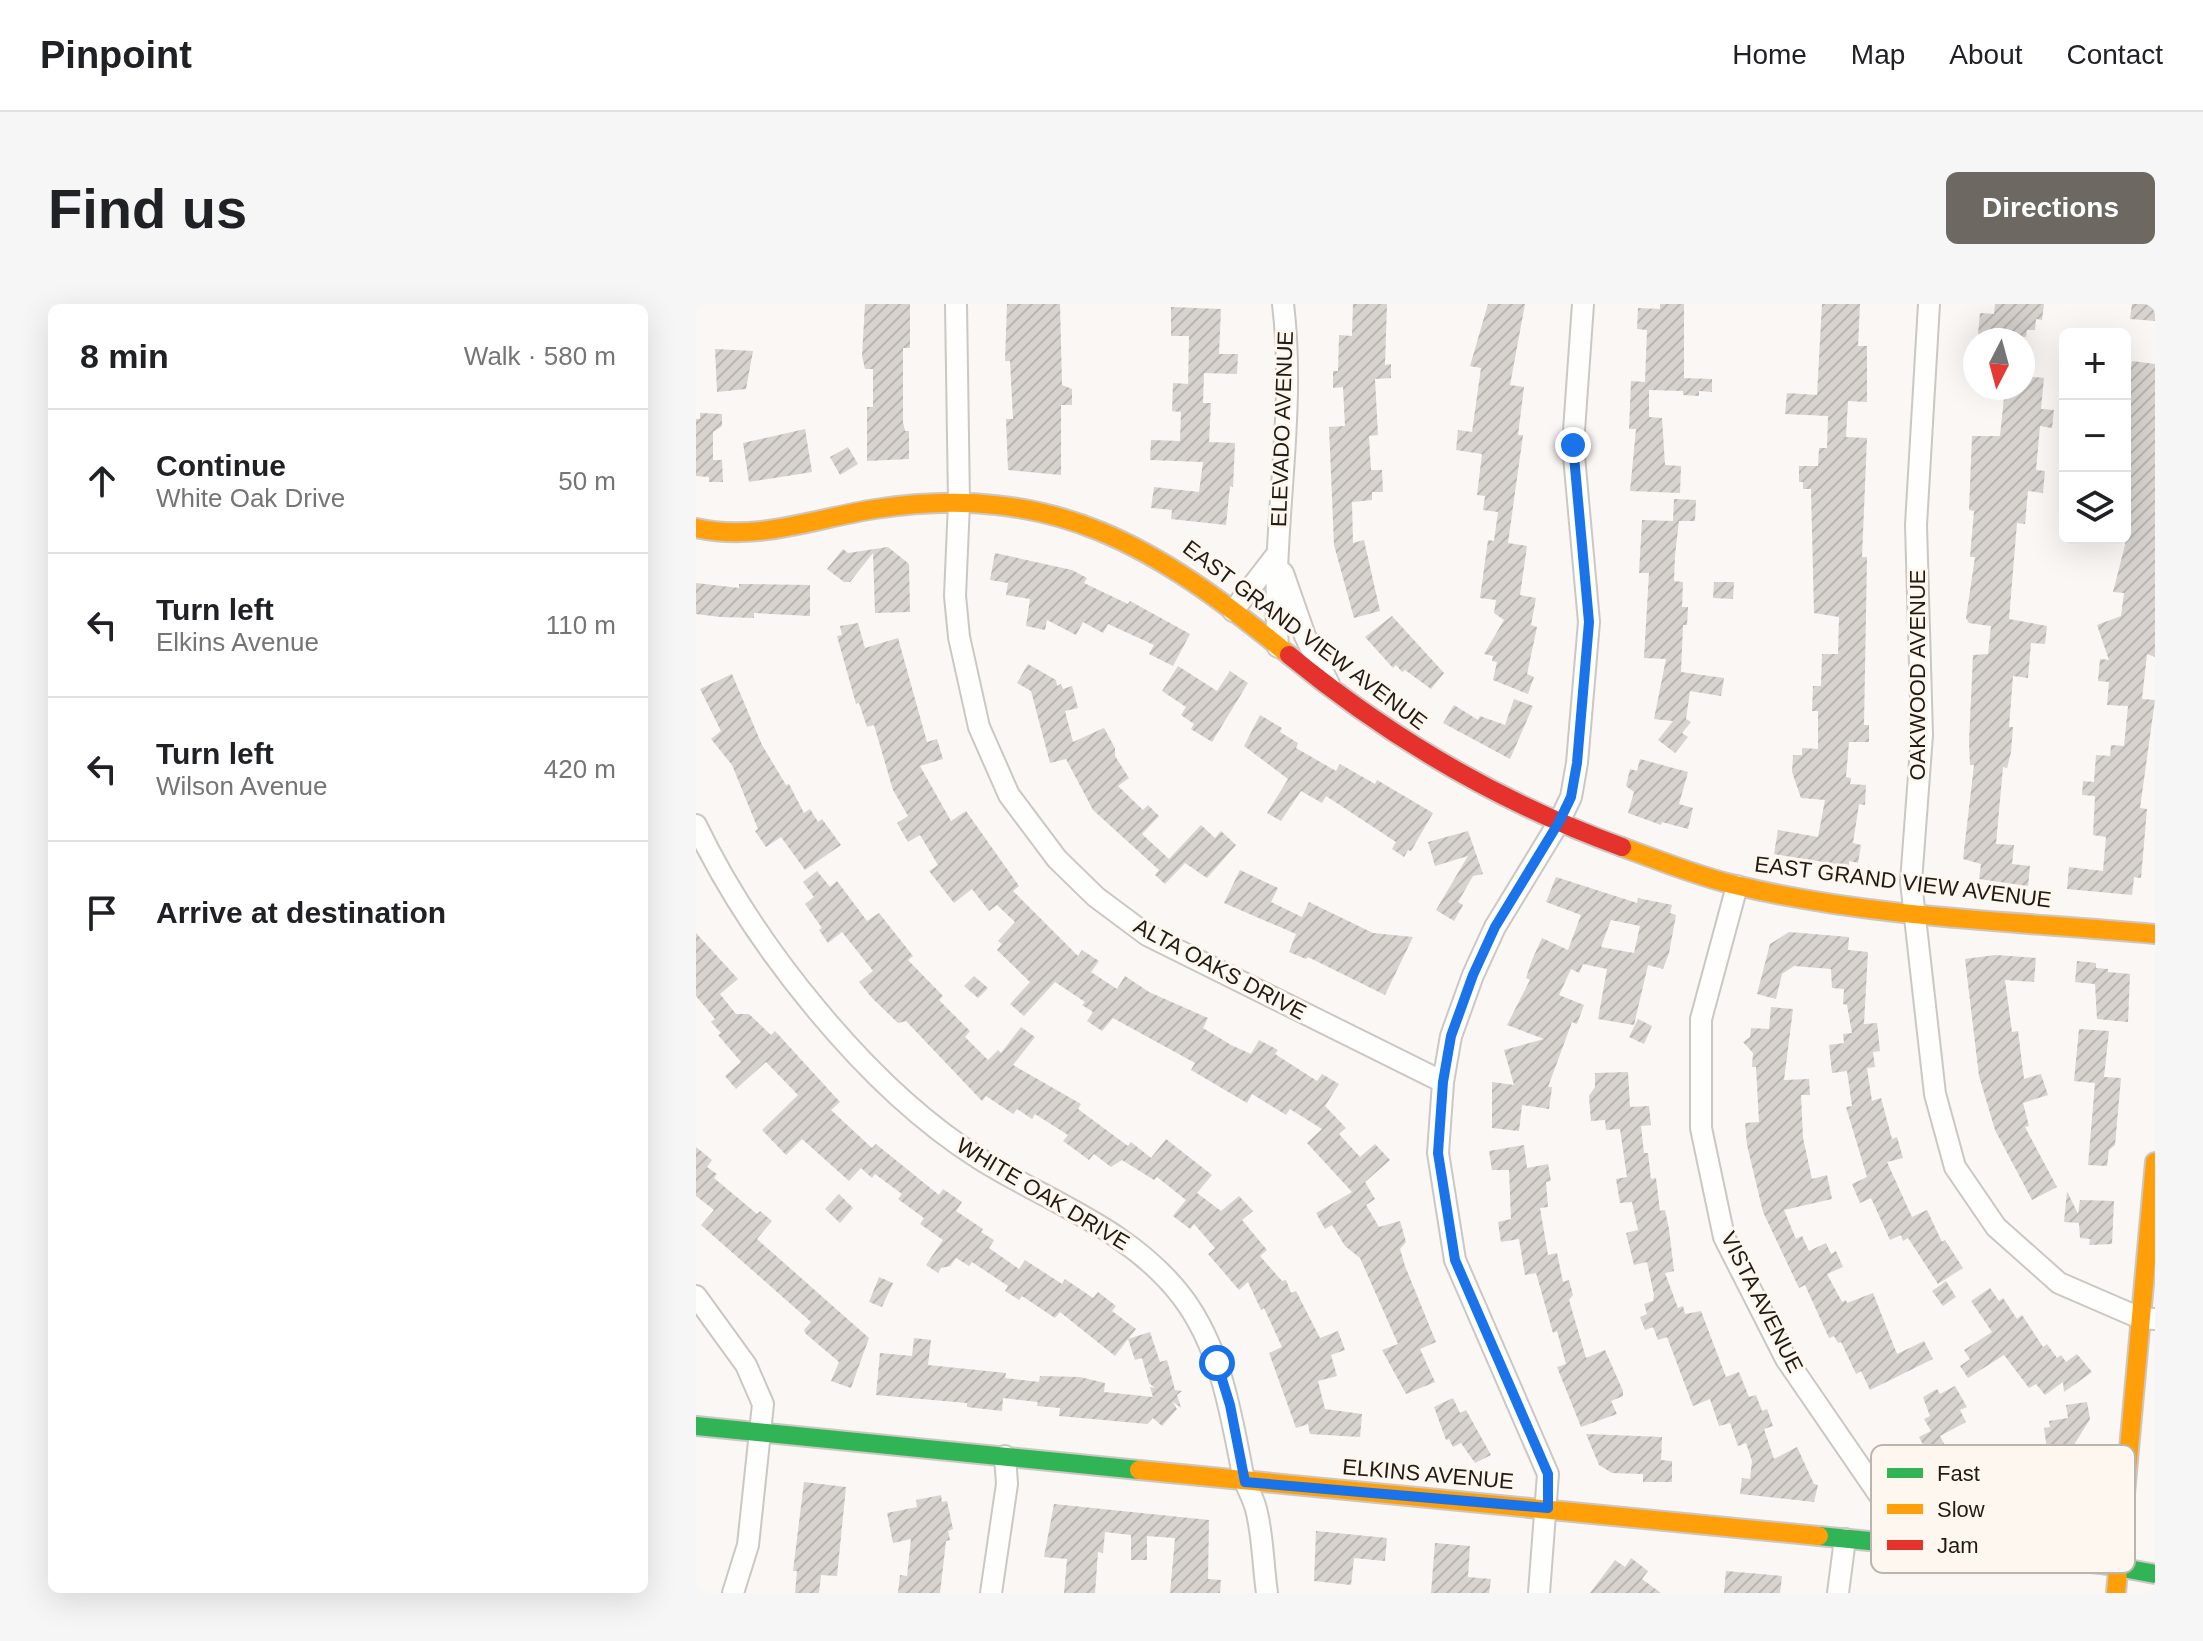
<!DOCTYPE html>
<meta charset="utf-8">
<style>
body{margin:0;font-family:Arial,sans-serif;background:#f6f6f6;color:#202124}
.controls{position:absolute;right:24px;top:24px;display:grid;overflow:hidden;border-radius:12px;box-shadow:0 8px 32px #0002}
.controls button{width:72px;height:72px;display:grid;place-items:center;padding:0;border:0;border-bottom:2px solid #e0e0e0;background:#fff;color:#202124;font:40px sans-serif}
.compass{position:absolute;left:1267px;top:24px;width:72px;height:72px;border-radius:50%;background:#fff;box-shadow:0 8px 32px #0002;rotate:186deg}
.stop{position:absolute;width:24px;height:24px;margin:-18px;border:6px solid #1a73e8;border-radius:50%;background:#fff}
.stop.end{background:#1a73e8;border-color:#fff;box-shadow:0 2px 8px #0008}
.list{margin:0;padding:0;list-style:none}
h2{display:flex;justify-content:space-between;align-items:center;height:104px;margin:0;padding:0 32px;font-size:34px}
h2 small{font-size:26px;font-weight:400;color:#757577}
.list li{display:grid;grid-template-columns:52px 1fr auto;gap:24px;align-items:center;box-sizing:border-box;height:144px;padding:0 32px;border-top:2px solid #e0e0e0}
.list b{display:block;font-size:30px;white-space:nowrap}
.list p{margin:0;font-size:26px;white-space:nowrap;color:#757577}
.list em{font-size:26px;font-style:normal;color:#757577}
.icon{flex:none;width:44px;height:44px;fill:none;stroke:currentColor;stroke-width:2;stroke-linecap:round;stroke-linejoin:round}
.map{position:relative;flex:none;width:1459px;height:1289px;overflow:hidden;border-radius:12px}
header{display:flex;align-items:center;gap:48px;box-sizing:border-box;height:112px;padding:0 40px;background:#fff;border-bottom:2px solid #e0e0e0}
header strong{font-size:38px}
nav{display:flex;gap:44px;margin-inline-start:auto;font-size:28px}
.intro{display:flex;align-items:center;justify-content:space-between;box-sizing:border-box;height:192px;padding:0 48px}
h1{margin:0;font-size:56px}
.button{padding:20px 36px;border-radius:12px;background:#6d6862;color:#fff;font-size:28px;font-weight:700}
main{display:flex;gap:48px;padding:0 48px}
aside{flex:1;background:#fff;border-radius:12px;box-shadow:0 8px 32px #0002}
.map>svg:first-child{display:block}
.building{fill:url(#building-hatch);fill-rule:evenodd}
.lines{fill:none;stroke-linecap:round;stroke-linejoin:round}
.street-casing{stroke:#ccc7c2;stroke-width:24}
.fast-casing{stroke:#ccc7c2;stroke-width:22}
.slow-casing{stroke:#ccc7c2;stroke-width:22}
.jam-casing{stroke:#ccc7c2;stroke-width:22}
.street{stroke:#fefefd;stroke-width:20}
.fast{stroke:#30b455;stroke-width:18}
.slow{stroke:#ff9f0a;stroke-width:18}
.jam{stroke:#e5322d;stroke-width:18}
.route{stroke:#1a73e8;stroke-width:10}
.labels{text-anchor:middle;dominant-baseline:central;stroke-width:6;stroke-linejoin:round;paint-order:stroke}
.street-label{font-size:22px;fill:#211b14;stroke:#fef7f0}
.key{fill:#fef7f0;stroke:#bcb5ae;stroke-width:2}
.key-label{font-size:22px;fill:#211b14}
</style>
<header>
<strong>Pinpoint</strong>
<nav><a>Home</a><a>Map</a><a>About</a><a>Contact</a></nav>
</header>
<div class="intro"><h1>Find us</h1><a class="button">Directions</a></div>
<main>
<aside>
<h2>8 min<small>Walk · 580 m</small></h2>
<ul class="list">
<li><svg class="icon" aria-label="ahead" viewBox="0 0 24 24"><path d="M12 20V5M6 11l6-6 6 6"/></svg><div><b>Continue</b><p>White Oak Drive</p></div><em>50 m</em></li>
<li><svg class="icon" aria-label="left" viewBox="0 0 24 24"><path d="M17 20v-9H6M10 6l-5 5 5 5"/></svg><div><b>Turn left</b><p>Elkins Avenue</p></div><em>110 m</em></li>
<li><svg class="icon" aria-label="left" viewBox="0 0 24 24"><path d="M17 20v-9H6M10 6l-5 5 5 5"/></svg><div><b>Turn left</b><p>Wilson Avenue</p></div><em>420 m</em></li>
<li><svg class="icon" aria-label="arrive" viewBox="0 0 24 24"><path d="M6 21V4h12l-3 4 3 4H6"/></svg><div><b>Arrive at destination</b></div></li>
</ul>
</aside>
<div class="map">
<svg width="1459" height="1289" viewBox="0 0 1459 1289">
<defs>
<pattern id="building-hatch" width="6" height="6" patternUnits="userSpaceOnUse" patternTransform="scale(2)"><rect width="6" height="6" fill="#d8d3cf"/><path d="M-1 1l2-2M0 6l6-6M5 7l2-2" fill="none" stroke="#b9b5b1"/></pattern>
</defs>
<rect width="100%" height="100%" fill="#faf7f4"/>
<!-- building -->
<path class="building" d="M169,0H214V44H207V118L209,127H213V155L171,157V103H177V65H169L166,52Z
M311,0H364L366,81L376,85V101H365V171L312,166L310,115H317L314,57H309Z
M657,0H691L689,61L695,60V74L679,75L682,131L673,132L675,166H686L687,188H676V196L656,198L657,239L668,236L684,307L658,314L638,241L633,123L649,122L647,83L637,84V67H642L643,31L656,32Z
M792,0H829L814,81L828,83L822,131H827L812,239L831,242L824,291L840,294L835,321L841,323L831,370L838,373L832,390L797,376L801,358L796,357L797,352L788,350L808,316L798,309L800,296L784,294L792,236L798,237L802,208L787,206L789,192L781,191L786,150L760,146L762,126L776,128L785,64L774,62Z
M964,0H988V74L1016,75V88L1003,87V92L987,91V87L953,86V113L966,114L969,161L985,162L984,189L934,187L940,125H933L935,77L949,78L951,26L941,25L942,4L964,5Z
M1126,0H1164L1162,42H1171V98L1152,97L1150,133L1171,134L1166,253H1171L1168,421H1173V438H1153L1150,473L1155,474L1154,480L1170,481L1169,501L1163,500L1157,539L1165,541L1162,559L1153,557V562L1078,550L1082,526L1122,533L1129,496L1105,494L1096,468L1097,451H1106V444L1122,445V407H1116L1117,382H1125L1126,350H1142L1143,313L1118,309L1115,185H1107V178H1103V162H1122L1123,144H1131L1132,112L1089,110L1091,89L1121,91Z
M1299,0H1348L1346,16L1340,15L1339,26H1331L1330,33L1282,30L1284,9L1298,10Z
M1436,0H1459V17L1434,15Z
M475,3L525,5L523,50H542L541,70L508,69L507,99H515L513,138L539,139L537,183L534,182L530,221L475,215L476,206L455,204L458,183L503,188L507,158L454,156L455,136L484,137L485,108L476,107L477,79L492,80L493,32H475Z
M19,45L57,47L50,85L21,88Z
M1436,57L1459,60V353L1451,350L1446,395L1459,396L1444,504L1451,505L1445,574L1438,573L1436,591L1371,585L1373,563L1407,567L1410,533L1397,531L1399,492L1386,491L1387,477L1398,478L1400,451L1414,452L1415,441L1428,442L1432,402L1411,401L1413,378L1402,377L1404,355L1413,356L1401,321L1425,312L1428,289L1417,288L1429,241V111Z
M1327,72L1348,74L1345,105L1358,106L1356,124L1344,122L1340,166L1349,167L1347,189L1332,187L1329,220L1321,219L1313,315L1351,322L1349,340L1335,339L1332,374L1317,372L1313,423H1317L1315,448L1311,464L1307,463L1300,540L1318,541L1316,560L1334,562L1332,582L1283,575L1285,560L1267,555L1278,461H1274L1273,438L1277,351L1292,350L1295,322L1273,319L1270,314L1279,253H1274L1278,207L1273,206L1276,132H1304L1309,84H1327Z
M4,109L26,110V122L17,128V156H26L27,178H13V173L0,172V115H4Z
M109,125L116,168L53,178L47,139Z
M152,143L162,160L144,171L134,153Z
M978,195L1000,196L999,217H983L979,251L978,277L987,278L986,303H992L991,321H987L985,368L1028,374L1025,392L994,387L990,415L995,418L986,429L992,433L979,449L962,436L977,417L958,415L970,355L948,354L953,269H943L946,216L977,217Z
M192,243L213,260L214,308L179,309L177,249L154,278H148L131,265L147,245L152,249Z
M299,249L376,266L391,274L388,279L432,300L434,297L494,330L477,362L453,350L458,341L412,320L407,329L387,318L380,331L351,316L349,326L330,322L334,295L310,291L312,279L294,276Z
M1018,278H1038L1037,295L1017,294Z
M0,279L43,284V280L114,281V312L58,309V314L25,313L0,310Z
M696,312L748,369L735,385L709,366L706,368L700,361L697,364L669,333Z
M162,319L169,344L202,334L231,438L241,435L247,455L224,462L255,517L270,507L323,582L317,587L382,652L386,646L403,657L395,668L421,685L429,672L453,688L512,714L507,724L535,741L555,750L563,736L582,746L579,750L621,777L626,770L643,780L629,802L650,824L643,830L664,853L679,840L694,856L669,878L679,895L670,901L683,923L704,917L710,938L704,945L709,962L740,1038L724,1045L739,1078L710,1090L686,1046L702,1040L664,954L649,942L636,921L629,925L620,909L656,888L611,839L626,825L594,805L590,811L556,790L551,799L495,766L499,759L417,714L406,727L391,717L397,708L386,701L389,698L359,678L328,712L314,700L334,678L301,646L306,640L302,637L319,618L301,601L293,607L276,585L258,599L233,567L242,561L224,531L212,538L201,519L212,512L197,486L178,421L171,423L163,399L160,400L141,332L146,331L144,322Z
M332,360L360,376L361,382L365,380L367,385L376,382L382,404L369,407L377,438L408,424L419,444V452L433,474L422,482L447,506L452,501L463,512L446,530L473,555L505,521L519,534L525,527L540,541L511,574L489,559L469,580L459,571L463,566L397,506L370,455L354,459L335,387L321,379Z
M482,362L521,387L534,367L552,379L516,438L495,425L498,420L485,411L490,403L466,387Z
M36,370L66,441L90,481L93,480L108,509L114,505L122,518L126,515L145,541L109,566L85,533L70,543L59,527L62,525L36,461L15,435L25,427L4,385Z
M818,395L837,402L814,455L747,419L758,401L782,416L784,412L809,421Z
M564,411L586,424L584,428L602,439L600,444L640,467L644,460L679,480L681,476L737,509L715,547L712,546L708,553L696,545L700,538L630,492L626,499L605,487L585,517L571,509L592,475L548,442Z
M944,455L992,468L983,500L997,504L992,525L966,518L965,521L932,509L938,488L930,482L934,465L941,467Z
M772,527L787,570L777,572L762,598L767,601L758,617L740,606L772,552L739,562L732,538Z
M544,566L582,584L575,598L606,613L613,598L677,629L717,633L689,691L612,653L610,655L593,648L600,630L528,599Z
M121,567L134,583L141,577L171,617L183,609L217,652L212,656L247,692L243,696L274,727L269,733L292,756L302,746L305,749L325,723L339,733L317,761L385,800L382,805L432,842L435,838L455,854L470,835L516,871L501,889L525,907L543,892L557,907L546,916L571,946L564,952L586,977L590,976L595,989L600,987L624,1034L642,1027L649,1046L635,1051L641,1072L622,1077L629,1105L666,1110L664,1133L614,1130L612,1120L600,1124L573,1049L586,1043L568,1004L565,1006L552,978L543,986L512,950L519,944L498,920L494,925L477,912L490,896L461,873L458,876L426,856L415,863L398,850L393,856L367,837L372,831L339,810L336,815L321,805L317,810L290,792L286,797L210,717L202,719L176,694L163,678L177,667L146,628L132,639L123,626L126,624L109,600L118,593L107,578Z
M860,573L941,599L942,594L976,601L974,609L980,611L973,649L967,665L952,661L938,721L902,715L911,665L887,660L883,669L875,665L863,691L888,701L881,720L876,718L852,783H856L853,805L826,801L823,827L796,824V778L818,781L808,746L848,735L811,721L834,676L830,674L836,656L846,634L872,646L885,611L850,598ZM915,616L944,622L938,649L905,643Z
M1093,628L1153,633L1152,646L1172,648L1168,720L1181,719L1184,747L1177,748L1179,763L1171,764L1176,797L1185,794L1196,835L1201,833L1207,854L1191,858L1216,913L1231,906L1246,938L1249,936L1267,964L1242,980L1212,934L1207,937L1205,931L1194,936L1175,894L1164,899L1156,880L1171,873L1150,803L1156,802L1151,767L1136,769L1133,741L1148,739L1147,730L1156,729L1151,701L1147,700L1148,685L1136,684L1135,665L1098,662L1086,670L1080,695L1061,690L1074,640Z
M0,629L42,675L24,690L40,710H53L75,731L79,727L144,798L135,806L176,844L180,840L243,891L247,885L266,898L260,907L287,925L285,928L298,936L293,944L323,965L329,956L366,980L369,975L397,994L402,988L420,1002L416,1007L440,1025L432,1035L454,1028L464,1058L471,1056L479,1086L486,1087L481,1091L485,1104L476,1097L481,1105L466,1122L457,1114L451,1120L363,1112L364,1104L341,1102L342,1098L307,1094L306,1107L271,1103V1099L180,1091L184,1049L216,1052L218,1034L235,1036L232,1061L310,1069L309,1074L343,1078L344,1072L384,1073L409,1079L408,1088L457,1093L454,1083L459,1084L453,1079L446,1054L439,1056L432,1035L419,1052L364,1008L359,1014L326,992L323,996L309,987L312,982L276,958L273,962L260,954L254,962L245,964L242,969L230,961L247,936L224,920L228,914L202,895L206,890L179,870L176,874L165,864L153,877L106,835L90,851L66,826L102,791L70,758L40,785L29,772L45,758L22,731L25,729L15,718L19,715L0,692Z
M1299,651L1340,654L1338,678L1309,676L1316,728L1322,727L1328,775L1345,770L1352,791L1327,799L1333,822L1329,823L1361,883L1336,896L1299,826L1283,772L1269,655Z
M1381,657L1400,659V664L1412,665V668L1434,670L1432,718L1401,715L1399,680L1379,678Z
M278,672L292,684L282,694L268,682Z
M1075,703L1097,705L1088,776L1113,775L1114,791H1105L1107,834L1116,875L1131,871L1136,895L1088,906L1100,935L1106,932L1113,947L1130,939L1135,950L1140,947L1147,963L1131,970L1146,998L1150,996L1151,999L1177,989L1201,1050L1228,1037L1237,1055L1174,1086L1165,1067L1160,1070L1145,1038L1142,1039L1138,1032L1133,1034L1109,981L1103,984L1067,908L1051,841L1049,819L1063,818L1060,763H1056L1057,749L1047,738L1054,733L1055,724L1073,725Z
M942,715L956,722L948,740L933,733Z
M1383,725L1413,727L1408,773L1425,774L1419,841L1413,846L1411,862L1392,861L1399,779L1378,777Z
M932,768L934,803L953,802L955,821L945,822L948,849H952L955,875L960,874L964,907L969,906L973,925L978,967L969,969L982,1004L987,1002L989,1010L1005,1007L1030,1073L1043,1068L1053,1093L1060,1091L1066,1107L1071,1105L1077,1122L1068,1125L1078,1155L1101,1143L1118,1180L1122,1181L1118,1198L1044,1190L1046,1174L1054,1175L1056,1157L1050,1139L1042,1142L1034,1119L1023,1122L1014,1095L997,1102L971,1033L962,1036L957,1023L949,1026L944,1013L951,1010L948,1000L957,997L958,991L951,958L938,961L930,929L942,926L936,898L924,899L920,875L931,873L924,825L910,826L909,816L895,817L893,792L899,783V769Z
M828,841L831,864L852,860L855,877L850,878L852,903L844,904L852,951L861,949L867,978L873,976L877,991L873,996L890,1054L909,1046L927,1087V1092L915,1097L921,1110L885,1123L861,1063L870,1060L861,1027L857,1029L840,969L829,971L823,935L805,938L802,918L815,915L813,866H796L793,847Z
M0,843L16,856L11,863L21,870L18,874L61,910L64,907L76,917L61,935L173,1034L155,1084L135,1077L143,1058L110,1030L108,1026L115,1018L5,921L18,906L0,892Z
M1371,887L1382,910L1384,896L1418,897L1416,940L1393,941L1394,935L1384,934L1383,919L1368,918Z
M143,890L157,904L144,919L129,905Z
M183,973L197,979L186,1003L173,998Z
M1250,977L1260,993L1247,1002L1236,987Z
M1294,984L1303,997L1307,994L1321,1015L1326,1011L1347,1043L1351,1040L1361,1054L1365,1051L1370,1058L1381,1050L1396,1068L1368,1088L1367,1078L1349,1091L1340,1080L1333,1084L1308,1051L1272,1074L1264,1062L1274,1055L1268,1046L1296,1028L1275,997Z
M1259,1082L1271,1103L1264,1106L1270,1118L1244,1132L1256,1155L1269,1151L1281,1187L1304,1190L1302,1207L1283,1205L1268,1210L1262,1192L1249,1196L1245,1183L1240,1185L1233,1162L1238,1161L1223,1133L1235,1127L1228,1115L1234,1112L1227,1093L1241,1085L1244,1090Z
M757,1094L764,1109L770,1106L795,1151L779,1159L765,1139L757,1143L753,1135L750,1136L738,1103Z
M1391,1098L1394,1115L1376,1144L1391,1142L1393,1156L1383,1158L1389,1211L1384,1212L1373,1225L1366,1219L1360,1226L1349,1217L1344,1223L1326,1207L1350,1178L1345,1146L1351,1145L1348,1124L1354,1123L1353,1117L1372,1114L1370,1101Z
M890,1130L966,1133L965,1156L976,1157V1178H947V1170L916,1169L903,1161Z
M108,1178L150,1183L141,1272L125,1271L123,1289H99L101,1267H97Z
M245,1191L246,1198L251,1197L257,1225L252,1227L254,1236L250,1237L244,1289H202L204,1271L211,1272L215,1235L197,1239L191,1209L221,1203L220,1196Z
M358,1200L513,1216L512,1275L525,1276L524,1289H474L479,1234L451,1232V1256H435V1231L409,1228L407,1249L402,1248L399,1289H368L371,1255L348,1253Z
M620,1227L691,1234L689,1257L658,1254L655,1281L618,1277Z
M739,1239L774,1242L772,1273L795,1275L793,1289H735Z
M935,1254L952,1267L946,1275L965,1289H894L919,1256L929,1263Z
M1030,1267L1086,1272L1084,1289H1028Z"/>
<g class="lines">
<!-- street casing -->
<g class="street-casing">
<path id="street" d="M260,0L263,199L259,292L263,333L283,423L313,491L361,555L400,593L451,631L747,778
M1233,0L1220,221L1226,431L1215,578L1239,790L1259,863L1300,923L1363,979L1444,1014L1459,1015
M587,269L609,332L633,380
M537,307L581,250
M582,343C574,229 601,114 587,0
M0,521C57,640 171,784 284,855C354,899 435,925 487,994C525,1045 535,1110 547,1171C550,1183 557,1193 560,1205C567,1231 567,1262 571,1289
M1041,582L1005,715V824L1028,933L1090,1055L1219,1243
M0,992L50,1061L67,1100L52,1241L37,1289
M295,1289L311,1180L309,1152
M843,1289L852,1170L759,956L742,849L747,778L755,732L777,671L799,623L863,518L875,493L881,459L893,318L877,141L887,0
M1142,1289L1149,1235"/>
</g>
<!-- fast casing -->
<g class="fast-casing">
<path id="fast" d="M0,1122L443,1166
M1123,1232L1405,1260L1459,1270"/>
</g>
<!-- slow casing -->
<g class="slow-casing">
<path id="slow" d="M0,224C61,238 120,214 179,205C358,178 460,242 593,351
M926,543C962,556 998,571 1035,580C1172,614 1319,617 1459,630
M443,1166L1123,1232
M1420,1289L1459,858"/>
</g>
<!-- jam casing -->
<g class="jam-casing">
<path id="jam" d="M593,351C694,434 802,498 926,543"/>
</g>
<!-- street -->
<use href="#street" class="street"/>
<!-- fast -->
<use href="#fast" class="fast"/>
<!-- slow -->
<use href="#slow" class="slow"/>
<!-- jam -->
<use href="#jam" class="jam"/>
</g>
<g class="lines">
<!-- route -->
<path class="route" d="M521,1059L534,1101L549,1178L852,1204V1170L759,956L742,849L747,778L755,732L777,671L799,623L863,518L875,493L881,459L893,318L877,141"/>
</g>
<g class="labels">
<!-- street labels -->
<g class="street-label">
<text transform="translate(586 125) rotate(-88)">ELEVADO AVENUE</text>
<text transform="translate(609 331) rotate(37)">EAST GRAND VIEW AVENUE</text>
<text transform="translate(1221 371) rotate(-90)">OAKWOOD AVENUE</text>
<text transform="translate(1207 578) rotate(7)">EAST GRAND VIEW AVENUE</text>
<text transform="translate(524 665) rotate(28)">ALTA OAKS DRIVE</text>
<text transform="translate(347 890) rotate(31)">WHITE OAK DRIVE</text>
<text transform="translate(1066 998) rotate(63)">VISTA AVENUE</text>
<text transform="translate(732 1170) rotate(5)">ELKINS AVENUE</text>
</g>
</g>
<!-- legend -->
<rect x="1175" y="1141" width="264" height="128" rx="12" class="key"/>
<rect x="1191" y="1164" width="36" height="10" fill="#30b455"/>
<rect x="1191" y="1200" width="36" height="10" fill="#ff9f0a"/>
<rect x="1191" y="1236" width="36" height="10" fill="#e5322d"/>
<g class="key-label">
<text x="1241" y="1177">Fast</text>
<text x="1241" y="1213">Slow</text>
<text x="1241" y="1249">Jam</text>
</g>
</svg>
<div class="controls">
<button>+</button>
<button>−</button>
<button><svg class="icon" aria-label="layers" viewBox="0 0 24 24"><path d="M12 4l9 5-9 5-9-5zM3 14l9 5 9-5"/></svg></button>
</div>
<svg class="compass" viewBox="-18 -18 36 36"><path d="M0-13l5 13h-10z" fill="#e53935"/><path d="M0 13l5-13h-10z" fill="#757577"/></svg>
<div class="stop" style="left:521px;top:1059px"></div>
<div class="stop end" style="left:877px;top:141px"></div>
</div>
</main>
